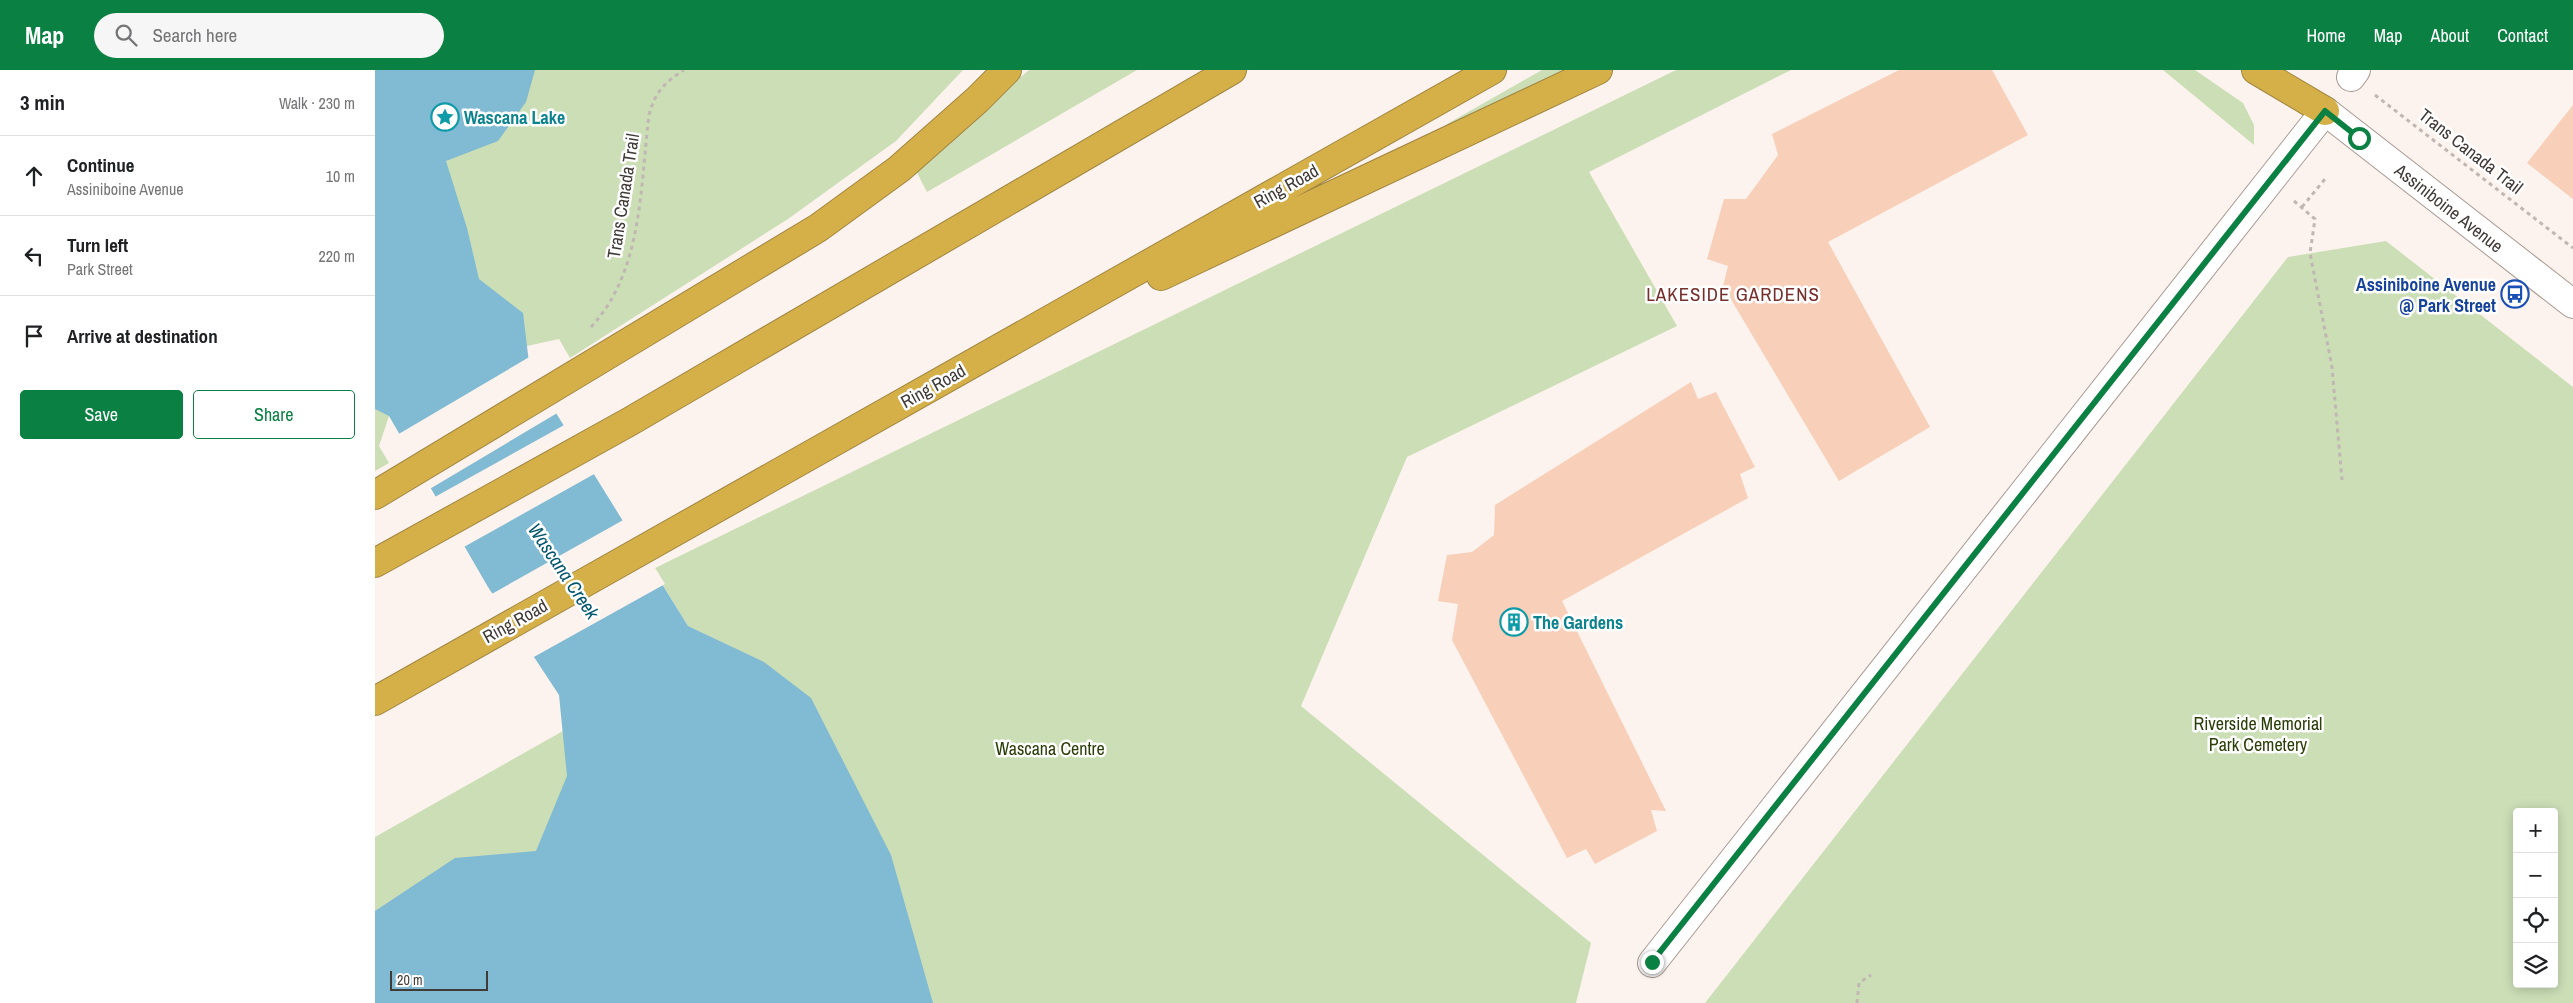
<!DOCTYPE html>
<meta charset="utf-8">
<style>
body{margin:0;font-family:"Archivo Narrow",sans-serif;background:#f6f6f6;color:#202124}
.controls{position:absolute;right:15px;bottom:15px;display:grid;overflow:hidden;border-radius:5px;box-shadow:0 2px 12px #0003}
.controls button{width:45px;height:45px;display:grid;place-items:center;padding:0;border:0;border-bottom:1px solid #e0e0e0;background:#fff;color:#202124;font:25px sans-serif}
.scale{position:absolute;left:15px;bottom:12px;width:98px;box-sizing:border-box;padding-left:5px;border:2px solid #413b38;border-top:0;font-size:14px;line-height:18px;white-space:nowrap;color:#413b38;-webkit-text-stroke:4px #fff;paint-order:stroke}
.stop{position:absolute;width:15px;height:15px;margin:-11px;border:4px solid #0b8043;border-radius:50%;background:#fff}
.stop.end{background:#0b8043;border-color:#fff;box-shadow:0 1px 5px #0008}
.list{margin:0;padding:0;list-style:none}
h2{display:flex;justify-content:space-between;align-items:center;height:65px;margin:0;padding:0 20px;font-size:21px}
h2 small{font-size:16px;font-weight:400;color:#757577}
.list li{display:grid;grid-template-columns:32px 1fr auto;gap:15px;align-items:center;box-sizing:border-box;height:80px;padding:0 20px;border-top:1px solid #e0e0e0}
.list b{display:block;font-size:19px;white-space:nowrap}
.list p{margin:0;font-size:16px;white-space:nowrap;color:#757577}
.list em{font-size:16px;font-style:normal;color:#757577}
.actions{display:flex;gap:10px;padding:15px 20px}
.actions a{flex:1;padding:11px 0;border:1px solid #0b8043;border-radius:5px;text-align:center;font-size:18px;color:#0b8043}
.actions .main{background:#0b8043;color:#fff}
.icon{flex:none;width:28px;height:28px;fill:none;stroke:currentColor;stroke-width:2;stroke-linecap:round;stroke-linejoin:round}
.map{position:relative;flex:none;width:2198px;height:933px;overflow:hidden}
header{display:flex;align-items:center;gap:30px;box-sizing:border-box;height:70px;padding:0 25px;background:#0b8043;color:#fff}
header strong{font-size:24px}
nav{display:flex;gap:28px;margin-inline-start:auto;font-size:18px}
.search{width:350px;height:45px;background:#f6f6f6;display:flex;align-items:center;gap:12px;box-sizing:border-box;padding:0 18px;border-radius:28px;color:#757577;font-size:19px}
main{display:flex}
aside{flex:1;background:#fff}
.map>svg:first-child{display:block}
.green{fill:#cbdeb6;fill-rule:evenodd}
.water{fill:#80bad3}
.pier{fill:#fdf3ee}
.building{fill:#f8cfb8}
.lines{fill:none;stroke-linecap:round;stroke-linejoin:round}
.minor-casing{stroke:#a89992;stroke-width:30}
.highway-casing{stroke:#a18642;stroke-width:30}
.path{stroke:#c0b7b3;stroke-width:3;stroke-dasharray:4 4;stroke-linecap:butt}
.minor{stroke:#fff;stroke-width:28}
.highway{stroke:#d5af48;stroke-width:28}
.route{stroke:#0b8043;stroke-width:6}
.labels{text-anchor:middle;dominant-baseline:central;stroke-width:5;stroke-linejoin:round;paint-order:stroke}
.culture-label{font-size:18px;font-weight:bold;fill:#0d838f;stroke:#fff;text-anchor:start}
.street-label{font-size:18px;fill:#413b38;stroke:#fff}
.transit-label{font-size:18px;font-weight:bold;fill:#164399;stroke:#fff;text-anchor:end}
.park-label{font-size:18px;fill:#2a3e08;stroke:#fff}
.neighbourhood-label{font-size:19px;letter-spacing:1px;fill:#762f2b;stroke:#fff}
.water-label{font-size:19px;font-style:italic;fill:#03556e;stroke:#fff}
</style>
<header>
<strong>Map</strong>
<div class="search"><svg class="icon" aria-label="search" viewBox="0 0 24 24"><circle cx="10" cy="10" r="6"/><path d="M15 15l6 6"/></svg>Search here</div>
<nav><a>Home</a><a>Map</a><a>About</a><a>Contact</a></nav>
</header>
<main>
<aside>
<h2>3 min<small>Walk · 230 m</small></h2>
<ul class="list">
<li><svg class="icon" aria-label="ahead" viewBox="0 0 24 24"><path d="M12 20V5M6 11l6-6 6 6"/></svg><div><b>Continue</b><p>Assiniboine Avenue</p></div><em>10 m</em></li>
<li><svg class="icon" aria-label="left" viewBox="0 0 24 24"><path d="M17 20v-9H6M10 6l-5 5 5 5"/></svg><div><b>Turn left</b><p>Park Street</p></div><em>220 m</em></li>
<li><svg class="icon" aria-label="arrive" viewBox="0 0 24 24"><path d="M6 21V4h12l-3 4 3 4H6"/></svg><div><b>Arrive at destination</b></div></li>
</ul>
<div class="actions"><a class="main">Save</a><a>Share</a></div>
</aside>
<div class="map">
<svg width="2198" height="933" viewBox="0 0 2198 933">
<rect width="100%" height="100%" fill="#fdf3ee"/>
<!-- green -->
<path class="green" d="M0,0H588L521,71L413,149L195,288L184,269L152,276L14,346L4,376L14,393L0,401Z
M654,0H762L552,122L539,97Z
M1167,0H1194L1075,58L1072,54Z
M1301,0H1416L1214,102L1302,256L1032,387L926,636L1216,873L1201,933H0V767L346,572L313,556L278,499Z
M1788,0H1820L1868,33L1879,55V75Z
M2011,171L2198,317V933H1330L1913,187ZM2142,742H2179V914H2142Z"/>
<!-- water -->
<path class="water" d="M0,0H160L151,32L123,71L71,91L92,158L104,209L148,243L155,301L313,556L389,592L436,628L516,785L558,933H0V841L80,788L161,781L192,706L184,625L113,517L14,346L0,339Z"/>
<!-- pier -->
<path class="pier" d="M156,286L157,300L184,342L53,420L22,365Z
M191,354L221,403L87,478L58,428Z
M250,449L290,514L157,588L115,525Z"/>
<!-- building -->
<path class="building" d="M1524,0H1617L1653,65L1453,172L1555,357L1464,411L1348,216L1353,196L1332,189L1349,129H1371L1403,85L1397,64Z
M2198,35V129L2152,93Z
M1316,312L1323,329L1341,322L1380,397L1365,404L1373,428L1187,531L1291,741L1276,740L1282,761L1220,794L1211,779L1192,788L1077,570L1083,534L1063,531L1072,485L1097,482L1119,465L1120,435Z"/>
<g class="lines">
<!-- minor casing -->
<g class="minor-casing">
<path id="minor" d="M1976,7L1981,0
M1277,893L1950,41L2198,234"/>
</g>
<!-- highway casing -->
<g class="highway-casing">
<path id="highway" d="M1881,0L1950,41
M786,206L1223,0
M0,425L443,158L524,99L602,30L632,0
M0,493L254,352L857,0
M0,631L1117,0"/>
</g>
<!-- path -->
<path class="path" d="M2000,25L2198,178
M1919,131L1940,149L1935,183L1957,297L1967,410
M1927,137L1950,109
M216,257C268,201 265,117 274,45C280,22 290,12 309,0
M1482,933L1484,913L1496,905"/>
<!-- minor -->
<use href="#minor" class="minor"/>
<!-- highway -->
<use href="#highway" class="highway"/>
</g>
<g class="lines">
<!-- route -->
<path class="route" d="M1277,892L1950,41L1984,68"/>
</g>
<!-- icons -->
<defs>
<g id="sight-ring" transform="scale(1.4375)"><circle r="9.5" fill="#fff" stroke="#0f9aa8" stroke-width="1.5"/><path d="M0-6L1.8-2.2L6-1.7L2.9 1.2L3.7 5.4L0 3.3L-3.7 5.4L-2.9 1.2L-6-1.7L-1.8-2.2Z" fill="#0f9aa8"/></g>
<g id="bus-ring" transform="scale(1.4375)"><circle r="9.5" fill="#fff" stroke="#1a4fb4" stroke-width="1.5"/><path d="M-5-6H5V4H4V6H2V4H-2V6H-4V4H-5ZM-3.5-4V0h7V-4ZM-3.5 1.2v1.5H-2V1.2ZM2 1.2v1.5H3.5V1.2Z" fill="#1a4fb4"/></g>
<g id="building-ring" transform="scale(1.4375)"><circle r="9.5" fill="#fff" stroke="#0f9aa8" stroke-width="1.5"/><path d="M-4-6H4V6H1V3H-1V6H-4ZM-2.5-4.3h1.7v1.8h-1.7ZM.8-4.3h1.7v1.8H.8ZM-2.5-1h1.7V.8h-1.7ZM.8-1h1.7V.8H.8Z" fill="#0f9aa8"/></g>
</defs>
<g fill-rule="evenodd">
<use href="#sight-ring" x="70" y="47"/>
<use href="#bus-ring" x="2140" y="224"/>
<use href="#building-ring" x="1139" y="552"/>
</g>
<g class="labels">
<!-- culture labels -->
<g class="culture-label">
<text x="89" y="47">Wascana Lake</text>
<text x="1158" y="552">The Gardens</text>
</g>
<!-- street labels -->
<g class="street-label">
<text transform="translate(2096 81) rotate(38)">Trans Canada Trail</text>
<text transform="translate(911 116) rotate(-29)">Ring Road</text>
<text transform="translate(248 126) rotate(-81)">Trans Canada Trail</text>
<text transform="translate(2074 138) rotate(38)">Assiniboine Avenue</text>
<text transform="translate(558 316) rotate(-29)">Ring Road</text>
<text transform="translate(140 551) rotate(-29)">Ring Road</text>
</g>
<!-- transit labels -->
<g class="transit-label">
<text x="2121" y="214">Assiniboine Avenue<tspan x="2121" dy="21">@ Park Street</tspan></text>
</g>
<!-- park labels -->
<g class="park-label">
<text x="1883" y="653">Riverside Memorial<tspan x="1883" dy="21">Park Cemetery</tspan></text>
<text x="675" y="678">Wascana Centre</text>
</g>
<!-- neighbourhood labels -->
<g class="neighbourhood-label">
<text x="1358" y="224">LAKESIDE GARDENS</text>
</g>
<!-- water labels -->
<g class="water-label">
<text transform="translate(189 501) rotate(56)">Wascana Creek</text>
</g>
</g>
</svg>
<div class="controls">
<button>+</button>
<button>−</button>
<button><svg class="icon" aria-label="locate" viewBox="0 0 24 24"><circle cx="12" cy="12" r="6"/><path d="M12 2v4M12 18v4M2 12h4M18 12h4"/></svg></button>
<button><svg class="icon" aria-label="layers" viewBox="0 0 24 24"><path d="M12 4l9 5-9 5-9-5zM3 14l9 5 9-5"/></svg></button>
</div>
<div class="scale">20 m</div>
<div class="stop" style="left:1984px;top:68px"></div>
<div class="stop end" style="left:1277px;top:892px"></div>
</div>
</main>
